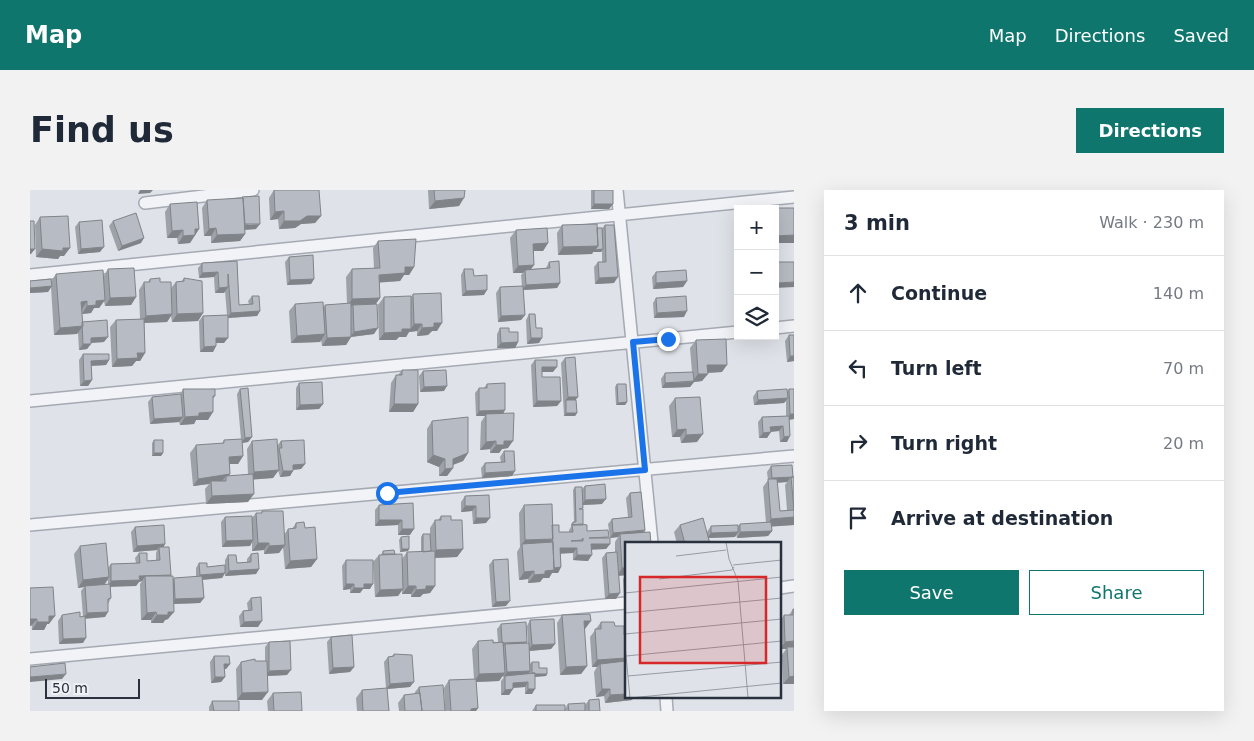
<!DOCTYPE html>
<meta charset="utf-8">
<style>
body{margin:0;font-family:"DejaVu Sans",sans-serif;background:#f2f2f3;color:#1f2937}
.controls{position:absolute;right:15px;top:15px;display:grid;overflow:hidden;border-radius:0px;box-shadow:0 5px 20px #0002}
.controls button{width:45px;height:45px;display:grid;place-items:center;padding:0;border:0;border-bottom:1px solid #e0e1e3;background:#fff;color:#1f2937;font:25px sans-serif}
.scale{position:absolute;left:15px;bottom:12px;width:95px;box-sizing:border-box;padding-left:5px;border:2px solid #29303e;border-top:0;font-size:14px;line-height:18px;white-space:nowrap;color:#29303e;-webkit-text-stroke:4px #eff1f5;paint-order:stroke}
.stop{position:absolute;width:15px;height:15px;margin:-11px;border:4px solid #1a73e8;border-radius:50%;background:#fff}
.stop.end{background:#1a73e8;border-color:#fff;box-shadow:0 1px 5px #0008}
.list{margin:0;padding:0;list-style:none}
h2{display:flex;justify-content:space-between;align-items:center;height:65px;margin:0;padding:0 20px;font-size:21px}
h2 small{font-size:16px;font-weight:400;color:#747a83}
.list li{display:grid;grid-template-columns:32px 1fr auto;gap:15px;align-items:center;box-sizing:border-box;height:75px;padding:0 20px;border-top:1px solid #e0e1e3}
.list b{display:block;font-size:19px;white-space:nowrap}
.list em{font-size:16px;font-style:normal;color:#747a83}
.actions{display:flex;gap:10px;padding:15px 20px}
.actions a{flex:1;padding:11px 0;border:1px solid #0f766e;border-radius:0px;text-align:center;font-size:18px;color:#0f766e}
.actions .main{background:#0f766e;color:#fff}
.icon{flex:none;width:28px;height:28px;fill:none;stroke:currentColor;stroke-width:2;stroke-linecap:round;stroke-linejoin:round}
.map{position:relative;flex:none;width:764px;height:521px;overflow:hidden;border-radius:0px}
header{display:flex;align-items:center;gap:30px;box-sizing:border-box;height:70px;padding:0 25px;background:#0f766e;color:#fff}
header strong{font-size:24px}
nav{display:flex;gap:28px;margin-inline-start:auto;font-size:18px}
.intro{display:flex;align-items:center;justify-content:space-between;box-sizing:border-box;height:120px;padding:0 30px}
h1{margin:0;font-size:35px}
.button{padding:12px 22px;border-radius:0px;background:#0f766e;color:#fff;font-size:18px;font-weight:700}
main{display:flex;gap:30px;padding:0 30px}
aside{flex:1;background:#fff;border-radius:0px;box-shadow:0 5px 20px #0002}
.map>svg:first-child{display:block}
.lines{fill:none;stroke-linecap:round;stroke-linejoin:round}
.street-casing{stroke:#a5a9b2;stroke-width:14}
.street{stroke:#f2f3f6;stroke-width:11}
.wall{fill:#9da2a9;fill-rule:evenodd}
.shaded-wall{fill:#808489}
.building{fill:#b7bcc4;stroke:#808489;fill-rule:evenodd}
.route{stroke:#1a73e8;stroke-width:6}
.inset-road{fill:none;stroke:#969ba4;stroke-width:1}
.view{fill:#d62828;fill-opacity:0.15;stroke:#d62828;stroke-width:2.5}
.inset-edge{fill:none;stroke:#29303e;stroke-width:2.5}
</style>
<header>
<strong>Map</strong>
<nav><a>Map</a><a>Directions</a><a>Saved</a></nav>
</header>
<div class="intro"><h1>Find us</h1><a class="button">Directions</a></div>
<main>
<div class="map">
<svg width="764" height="521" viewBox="0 0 764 521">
<rect width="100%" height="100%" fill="#dfe2e8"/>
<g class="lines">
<!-- street casing -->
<g class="street-casing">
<path id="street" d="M587,0L622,353
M115,13L223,0
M0,85L764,7
M745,138L764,136
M0,211L708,142
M0,335L764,266
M750,398L764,396
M0,469L596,413
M636,507L637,521"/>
</g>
<!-- street -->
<use href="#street" class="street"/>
</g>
<!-- wall -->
<path class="wall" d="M244,0L291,26L285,33L271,34L265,38L249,39L248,29L240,30L239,8Z
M398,0H435L429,16L399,19Z
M561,0H564L583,14L579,19H561Z
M177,10L226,39L215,40V44L210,51L181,53V46H174L172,18Z
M140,14L169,39L160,53L148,54L147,48H137L135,22Z
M10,27L34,66H30L28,69L6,67L5,35Z
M83,31L111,53L88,61L79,36Z
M49,32L70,62L48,64L45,37Z
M532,35L572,38L575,35L584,93L565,94L564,77L568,72H572V61L571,62H563L562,64L528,65L527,43Z
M486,40L518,53L513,61H504V75L501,79L516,78L519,72L530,93L527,98L493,100L495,125L491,130L468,132L466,103L470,97L492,96L491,85L493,83H483L480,48Z
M348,51L384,77L379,85H374L370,91L349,92L350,108L346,114L344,144L321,147L316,155L292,156L291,150L290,152L261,153L259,121L265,114L294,117L295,115L317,114L316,87L322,79L344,78L343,58Z
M259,67L284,89L281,94L257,95L255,72Z
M207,71L209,115L219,114L218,111L222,106L230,121L227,126L198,128L194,153H186V156L183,162H170L169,131L173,126L197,125L195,101L194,103H185L184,87L169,88L168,78L172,73Z
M748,72H764L745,98V76Z
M78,79L106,107L101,115L75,116L74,111L69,118H64L61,123L52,124V132L74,152L61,153L57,159L49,160L48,142L47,144L24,145L21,97L18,102L0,103V91H21L26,84L73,87Z
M434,79L444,86L454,105L432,106L431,85Z
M626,82L657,91L653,97L623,99L622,87Z
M154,88L173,123L168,131L142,132L141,126L137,132L114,133L115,163L110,171H106L102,176L82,177L80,137L86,130L110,129L109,100L114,92H118L120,89L130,92L141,98L146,92L152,91Z
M383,104L407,141H402L398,145L387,146V141L379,142L376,147H369L366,150H349L348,115L354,107H381Z
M626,108L654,127L624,128L623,113Z
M499,124L506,138L509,153L497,154L496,130Z
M470,138L479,142L488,152L485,158H467V144Z
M759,145H764V171L757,172L755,151Z
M666,150L692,182L677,183L672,191L664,192L660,197L632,198L631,189L635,183L662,182L660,158Z
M53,164L79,170L76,175L61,176L62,190L58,196H50L49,170Z
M535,168L546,210L547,223L545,226H534L531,173Z
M505,170L523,182H512V187L531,211L527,216L503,217L501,175Z
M372,180L388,214L383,222H359L361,193L366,185H368Z
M393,181L414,201L390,202L389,186Z
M269,193L293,214L289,219L266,220V198Z
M457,194L473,224L478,258L472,259L469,263H460V259L450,260L451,232L455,226H446L445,203L449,198H454Z
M587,194L597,212L595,215H586L585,197Z
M153,199L185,206L183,209L178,230H166L164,234L150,235L149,232L120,234L118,212L122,207L150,205Z
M210,199L222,247L218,252L212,253L213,266L208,274H200L199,286L218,285L217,259L222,251L248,260L247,256L251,251L275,274L271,279L263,280L260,286L250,287L248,280L243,288L223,289L218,312L176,314L175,299L179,294L163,296L160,263L166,255L192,254L194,250L211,249L207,204Z
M759,199H764V229L759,230L757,252H750L749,241L740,242L737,248H729L728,232L732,227L756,226V211L754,213L724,215L723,207L727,201L757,202Z
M645,208L667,252L651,253L650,247H642L639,216Z
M402,231L438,263L433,271L423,275V278L417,286H409V277L397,272V239Z
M124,250L133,263L131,266H122V253Z
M474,261L482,286L452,288L451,278L455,273L471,272L470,267Z
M741,276L764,287V335L742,336V341L738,346L707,348L706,344L705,347L679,348L680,354H647L644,342L650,335L677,342L681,336H708L710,334L736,333L733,297L738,290L737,282ZM757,292L755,295L757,320L750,321L747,293Z
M555,296L572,314L553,315V335L557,341L578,348L580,354L576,359H561L558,371L543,370V363H531V377L528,383H522L519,388H513L510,392L498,393V389L489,390L487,362L490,357L489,323L494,315L522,335L529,342H539V340L541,337V334L543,332H544L543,300L545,297L552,299Z
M611,302L596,354V405H594L593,389L596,385L589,386L586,409H575L572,368L576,363L585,362V352L588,347L580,348L578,334L582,329L598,327L596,308L600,303Z
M459,305L456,333L443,334L442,321L431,322V312L435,306Z
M383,313L380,345H368V335L345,336V320L349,315Z
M232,321L254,345L258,339H262L266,333L275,338L287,369L281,377L255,379L253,357L249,363L234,364V360L222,361V352L220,356L192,357L191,332L195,327L222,328L226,323H231Z
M411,326L421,330L433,359L427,367L405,368V396L400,403L393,404L390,407H381V404H372V400L368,406L345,407L343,372L349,365H351L353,361L365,364L372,369L377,362H391V347L393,344H400V338L405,330H408Z
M105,337L135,354L133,357L141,385L143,389L166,387V378L169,373L177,377L195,375V370L198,365L207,373L217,372V369L221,364L229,379L226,384L195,386V383L192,388L173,390L174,408L170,413L144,414L138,429L135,430L133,433H121V430H111L110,394L112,391L109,392L106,396H81V408L78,414L75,427L55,428L53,453L29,454L28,431L32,425L53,427L51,401L54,397L48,398L44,364L50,356L78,378L81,374L106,373L105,368L109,363L117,371L126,370V363L127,360L103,362L101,342ZM78,390V394L74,395Z
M371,347L378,361L370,362L369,350Z
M316,370L340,399H333L330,403H320V399L313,400L312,376Z
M463,370L476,416L462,417L459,375Z
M0,398L19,434H17L14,440H2Z
M221,408L228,437H210L209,426L213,421L218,420L217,413Z
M763,419H764V494H753L752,465L756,459H750V431L754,425H759Z
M532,425L555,439H554L557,476L551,484L530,485L527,433Z
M500,430L525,454L521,459L499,461L500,474L502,472L517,484L516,486L505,487L502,504H495V497L483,498L479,505H471V491L474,487H473V485L469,491L446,492L448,518L446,521H415L414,498L419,490L444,489L442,459L448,451L468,452L467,439L471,434L496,453H498L497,436Z
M571,432L585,436L594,445L602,510L575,513L574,506L566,507L564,482L567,477H562L560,447Z
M301,447L324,477L320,482L299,484L297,452Z
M239,452L257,485L237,486L232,510H207L206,479L211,472L235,471V457Z
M364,464L380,497L357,499L359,521H327L326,508L332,500L356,498L354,472L358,467L362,466Z
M184,466L200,474L196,479H194L195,487L191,492L181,493L180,472Z
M389,497L415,521H369L368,513L374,505L385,504V502Z
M243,503L272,521H238L237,511Z
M559,510L570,521H555V515Z
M182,511L209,521H179V517Z
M538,514L555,521H502L506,515L535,519Z"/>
<!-- shaded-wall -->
<path class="shaded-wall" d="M110,0H123L120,3L108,4Z
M434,8L429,16L399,19L405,11Z
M564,14H583L579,19H561Z
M254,21L248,29L240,30L245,22Z
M277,26H291L285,33L271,34L265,38L249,39L254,31Z
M230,34L226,39L210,40L214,35Z
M186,38L181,46H174L179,39Z
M165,39H169L160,53L148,54L153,46Z
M153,40L147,48H137L142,41Z
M215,44L210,51L181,53L187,45Z
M764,45V53H745V46Z
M114,48L111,53L88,61L92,56Z
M518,53L513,61H498L503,54Z
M568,56L573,59L571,62H563L562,64L528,65L533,57Z
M74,57L70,62L48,64L51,59Z
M33,58H40L34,66H30L28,69L6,67L12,59Z
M0,59H5L1,64H0Z
M504,75L499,82L495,80L493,83H483L488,76Z
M375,77H384L379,85H374L370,91L344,93L349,85Z
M188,82L184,87L169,88L172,83Z
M588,87L584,93L565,94L569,88Z
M284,89L281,94L257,95L260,90Z
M657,91L653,97L623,99L626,93Z
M764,92V97L745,98V96L748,93Z
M530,93L527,98L492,100L496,95Z
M22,96L18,102L0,103V98Z
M198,97L194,103H185L189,98Z
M457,100L454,105L432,106L436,101Z
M106,107L101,115L75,116L80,108Z
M350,108L344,116L323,115L322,116L317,117L322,109Z
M75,110L69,118H64L61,123L52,124L57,116L66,111Z
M57,111L52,119L51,112Z
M230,121L227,126L197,128L201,123Z
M657,121L654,127L624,128L627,123Z
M173,123L168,131L142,132L147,124Z
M142,124L137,132L110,133L116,126Z
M495,125L491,130L468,132L471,126Z
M404,133H412L407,141H402L398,145L387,146L392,138Z
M384,134H392L387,141L379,142L376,147H369L366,150H349L354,143L372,139H381Z
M53,136L47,144L24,145L30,138Z
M348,138L344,144L320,147L324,142Z
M295,144L290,152L261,153L267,146Z
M78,147L74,152L57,153L61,148Z
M321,147L316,155L292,156L297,148Z
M186,148H198L194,153H183Z
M501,148H512L509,153L497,154Z
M488,152L485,158H467L471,153Z
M53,154H61L57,159L49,160Z
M186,156L183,162H170L174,157Z
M107,163H115L110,171H106L102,176L82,177L87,169Z
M760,166H764V171L757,172Z
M79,170L76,175L57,176L61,171Z
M677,175H697L692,182L672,183Z
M512,177H527L523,182H509Z
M668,184H678L672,191L664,192L660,197L632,198L635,193L662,192Z
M62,190L58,196H50L54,191Z
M417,196L414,201L390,202L394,197Z
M538,207H548L544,212L536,210L534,212Z
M758,208L754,213L724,215L728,210Z
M507,211H531L527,216L503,217Z
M597,212L595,215H586L588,213Z
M293,214L289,219L266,220L270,215Z
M364,214H388L383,222H359Z
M475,220L472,226L456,224L455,226H446L449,221Z
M183,222L178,230H166L164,234L150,235L155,227L169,223Z
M536,223H547L545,226H534Z
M760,224H764V229L756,230Z
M153,227L149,232L120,234L124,229Z
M753,236L749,241L737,242L740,237Z
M656,239L650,247H642L647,240Z
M741,242L737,248H729L733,243Z
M673,244L667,252L651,253L656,245Z
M760,246L757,252H750L754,247Z
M222,247L218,252L211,253L215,248Z
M466,251L460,259L450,260L456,252Z
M474,251H483L478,258L472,259L469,263H460L466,255Z
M124,263H133L131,266H122Z
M438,263L433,271L417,277L423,269Z
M403,265L415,269L409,277L397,272Z
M213,266L208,274H194L199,267Z
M275,274L271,279L259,280L263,275Z
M423,278L417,286H409L415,279Z
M249,280L243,288L219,290L224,282Z
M253,281H263L260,286L250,287Z
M485,281L482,286L452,288L455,283Z
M200,284L196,290V286L191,292L181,291L179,294L163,296L168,289Z
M761,287L757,292L738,293L742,288Z
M224,304L218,312L176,314L182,306Z
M576,309L572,314L552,315L555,310Z
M435,316H446L442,321L431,322Z
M764,327V335L736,337L741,329Z
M446,328H460L456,333L443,334Z
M349,330H372L368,335L345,336Z
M372,339H384L380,345H368Z
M615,340L611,345L590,344L588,347L580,348L583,343Z
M742,341L738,346L707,348L710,342Z
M708,342L705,347L677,348L681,343Z
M523,349L518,356L492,354L490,357L495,350Z
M223,350L220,356L192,357L196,351Z
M228,353H239L234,360L222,361Z
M135,354L132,360L129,357L127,360L103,362L107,356Z
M561,354H580L576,359L557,360Z
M255,355L249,363L234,364L239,356Z
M530,358H547L543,363L527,364Z
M372,359H379L378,361L370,362Z
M433,359L427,367L401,368L406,360Z
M547,365H562L558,371L543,370Z
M287,369L281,377L255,379L260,371Z
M531,377L528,383H522L519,388H513L510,392L498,393L504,385L524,378Z
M592,378H596V385L587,386Z
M229,379L226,384L195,386L199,381Z
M504,381L498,389L489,390L494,382Z
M195,383L192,388L167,390L170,385Z
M109,386H115L112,391L109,392L106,396L78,397L81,391Z
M79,387L74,395L55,396L54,397L48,398L53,390Z
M316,394H324L320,399L313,400Z
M334,394H343L340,399H333L330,403H320L324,398Z
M378,396H386L381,404H372Z
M396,396H405L400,403L393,404L390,407H381L386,400Z
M373,399L368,406L345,407L350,400Z
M590,403L586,409H575L579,404Z
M174,408L170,413L141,414L145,409Z
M480,411L476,416L462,417L466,412Z
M78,422L75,427L53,429L57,423Z
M126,422L121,430H111L117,423Z
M138,422H144L138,429L135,430L133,433H121L127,425Z
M19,426H25L19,434H17L14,440H2L7,432Z
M0,429H7L1,436H0Z
M232,431L228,437H210L214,432Z
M554,431H561L555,439H548Z
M56,448L53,453L29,454L33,449Z
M764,451V459L757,457L756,459H750L755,452Z
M497,452L493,457L475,454L472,459V454Z
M525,454L521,459L498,461L502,455Z
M596,468V474H570L567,477H562L567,470Z
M194,474H200L196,479H191Z
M557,476L551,484L530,485L536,477Z
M324,477L320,482L299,484L303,478Z
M261,480L257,485L236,486L239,481Z
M500,481L497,486H475L473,487L477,482Z
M475,483L469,491L444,492L449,484Z
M36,484L32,489L0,492V487Z
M502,484H517L516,486L500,487Z
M764,486V494H753L759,487Z
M185,487H195L191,492L181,493Z
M384,492L380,497L356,499L360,494Z
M498,492L495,497L479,498L483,493Z
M483,499L479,505H471L475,500Z
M498,499H505L502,504H495Z
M572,499H580L574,506L566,507Z
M238,502L232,510H207L212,503Z
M596,504V507H604L602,510L575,513L580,505Z
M448,518L446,521H440L441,519Z"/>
<!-- building -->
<path class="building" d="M244,0H289L291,26H277L270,31H254V21L245,22Z
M404,0H435L434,8L405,11Z
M564,0H583V14H564Z
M229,6L230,34H215L213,8L212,7Z
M213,8L215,44L187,45L186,38L179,39L177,10Z
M167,12L169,39H165V45L153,46V40L142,41L140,14Z
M743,18H764V45L745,46V19Z
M106,23L114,48L92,56L83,31Z
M38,26L40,58H33V61L12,59L10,27Z
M72,30L74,57L51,59L49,32Z
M0,31H4L5,59H0Z
M567,34L568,56L533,57L532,35Z
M575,35H584L588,87L569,88L568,72H576Z
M517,38L518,53L503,54L504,75L488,76L486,40Z
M567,38H572L573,59L565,60L568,56Z
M386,49L384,77H375V83L349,85L350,108L322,109V79L350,78L348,51Z
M283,65L284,89L260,90L259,67Z
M207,71L209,115L223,114L222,106H229L230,121L201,123L198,84V97L189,98L188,82L172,83V73Z
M529,71L530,93L496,95L495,80L520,78L519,72Z
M748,72H764V92L748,93Z
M104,78L106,107L80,108L78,79Z
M434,79H443L444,86L457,85V100L436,101Z
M73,80L75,110L66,111V115L57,116V111L51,112L53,136L30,138L26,84Z
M656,80L657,91L626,93V82Z
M130,88V92H141L142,124L116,126L114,92H120V89Z
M154,88L172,91L173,123L147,124L146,92L154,91Z
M21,89L22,96L0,98V91Z
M493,96L495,125L471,126L470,97Z
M411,103L412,133H404V137L392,138V134H384L383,104Z
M381,106V139H372V142L354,143V107Z
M656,106L657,121L627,123L626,108Z
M293,112L295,144L267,146L265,114Z
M321,113V147L297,148L295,115Z
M347,114L348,138L324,142L323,115Z
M499,124H505L506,138H512V148H501Z
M198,125V148H186V156L174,157L173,126Z
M114,129L115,163H107L108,168L87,169L86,130Z
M77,130L78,147L61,148V154H53L52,132Z
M470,138H479V142H488V152L471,153Z
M759,145H764V166H760Z
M696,149L697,175H677L678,184H668L666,150Z
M53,164H79V170L61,171L62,190L54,191Z
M545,167L548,207H538L535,168Z
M505,170H527V177H512V187H530L531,211H507Z
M372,180H388V214H364L366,185H372Z
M416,180L417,196L394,197L393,181Z
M663,182L664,191L635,193V183Z
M292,192L293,214L270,215L269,193Z
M475,193V220L449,221V198H457V194Z
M587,194H596L597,212L588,213Z
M218,198L222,247L215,248L210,199Z
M153,199H185V206H183V222L169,223V226L155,227Z
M757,199L758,208L728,210L727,201Z
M759,199H764V224H760Z
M151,204L153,227L124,229L122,207Z
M670,207L673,244L656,245V239L647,240L645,208Z
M536,210H546L547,223H536Z
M484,223L483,251H474V255H466V251L456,252V224Z
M759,226L760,246L754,247L753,236L740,237L741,242L733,243L732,227Z
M438,227V263L423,269V278L415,279V269L403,265L402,231Z
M212,249L213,266L199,267L200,284L168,289L166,255L194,253V250Z
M247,249L249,280L224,282L222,251Z
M124,250H133V263H124Z
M274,250L275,274L263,275V281H253L249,258H252L251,251Z
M474,261H484L485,281L455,283V273L475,272Z
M762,275L763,287L742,288L741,276Z
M223,284L224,304L182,306L181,291H196V286Z
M761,287H764V327L741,329L738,289H747L750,321L764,320Z
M575,294L576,309L555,310V296Z
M545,297H552L553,318L549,319H553V335H543V332H546Z
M611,302L615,340L583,343L582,329L602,327L600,303Z
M459,305L460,328H446V316H435V306Z
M383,313L384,339H372V330H349V315Z
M522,314L523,349L495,350L494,315Z
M232,321H253L255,355L239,356V353H228L226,323H232Z
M222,326L223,350L196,351L195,327Z
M411,326H421V330H432L433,359L406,360L405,330H411Z
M673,328L680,354H655L650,335Z
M274,332L275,338L285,337L287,369L260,371L258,339L266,338V333Z
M741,332L742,341L710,342V334Z
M551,334L557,335V341L578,340L579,347L559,348H580V354H561L562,365H547V358H530L531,377L524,378L522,335H529V342H543L542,335ZM553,348V351H541L552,350Z
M134,335L135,354L107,356L105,337Z
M708,335V342L681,343V336Z
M620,342L621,354H596V378H592L590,344Z
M393,344H400L401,361L393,362Z
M379,346V359H372L371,347Z
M523,352L524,380L515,381V384L504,385V381L494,382L492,354Z
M76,353L79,387L53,390L50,356Z
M129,357H139L141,385L109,386L110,390L81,391V374L110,373L109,363H117V371L130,370Z
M364,360L365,364H353V361Z
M405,361V396H396V399L386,400V396H378L377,362Z
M587,362L590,403L579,404L576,363Z
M228,363L229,379L199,381L198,365H206L207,373L221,372V364Z
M372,364L373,399L350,400L349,365Z
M478,369L480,411L466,412L463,370Z
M316,370H343V394H334V398H324V394H316Z
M169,373H177V377L195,375V383L170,385Z
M115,386H143L144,422H138V425H127L126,422L117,423Z
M172,386L174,408L145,409L144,388Z
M80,394L81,408L78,409V422L57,423L55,396Z
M23,397L25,426H19V432H7V429H0V398Z
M231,407L232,431L214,432L213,421L222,420L221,408Z
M763,419H764V451L755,452L754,425H763Z
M50,422V427L55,426L56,448L33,449L32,425Z
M560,424L561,431H554L557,476L536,477L532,425Z
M524,429L525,454L502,455L500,430Z
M496,432L497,452L473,453V452H472L471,434Z
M571,432H584L585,436H594V445H596V468L567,470L565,439H571Z
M322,445L324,477L303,478L301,447Z
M463,450V453L473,452L475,483L449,484L448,451Z
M260,451L261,480L239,481V452Z
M499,453L500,481L477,482L475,454Z
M757,457H764V486L759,487Z
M364,464L382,465L384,492L360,494L358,467L364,466Z
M184,466H199L200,474H194L195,487H185Z
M225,469V471H237L238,502L212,503L211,472Z
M596,471V504L580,505V499H572L570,474Z
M502,472H509V478H517V484H505V483H502Z
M35,473L36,484L0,487V477Z
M505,483V499H498V492L483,493V499L475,500V486Z
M446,489L448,518L441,519V521H421L419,490Z
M413,495L415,521H392L389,497Z
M357,498L359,521H333L332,500Z
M271,502L272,521H244L243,503Z
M390,503L392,521H375L374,505Z
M569,509L570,521H559V510Z
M182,511H209V521H184Z
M555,513V521H539L538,514Z
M506,515H535V521H506Z"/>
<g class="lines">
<!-- route -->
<path class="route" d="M357,303L615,280L603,152L638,149"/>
</g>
<!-- overview -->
<g transform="translate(595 352)">
<rect width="156" height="156" fill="#dfe2e8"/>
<path class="inset-road" d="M101,0L104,17L113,39L123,156M51,14L101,8M108,23L157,18M34,37L107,28L109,25M0,51L157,35M0,71L157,56M0,92L157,77M0,103L5,156M1,114L157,99M3,134L157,120M5,156L157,141"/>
<path class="view" d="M15,35H141V121H15Z"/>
<rect width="156" height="156" class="inset-edge"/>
</g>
</svg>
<div class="controls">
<button>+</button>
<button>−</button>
<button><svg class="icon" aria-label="layers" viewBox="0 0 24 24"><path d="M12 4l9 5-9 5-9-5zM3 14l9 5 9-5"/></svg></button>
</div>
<div class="scale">50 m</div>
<div class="stop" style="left:357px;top:303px"></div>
<div class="stop end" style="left:638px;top:149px"></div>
</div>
<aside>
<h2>3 min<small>Walk · 230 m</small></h2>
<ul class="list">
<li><svg class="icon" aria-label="ahead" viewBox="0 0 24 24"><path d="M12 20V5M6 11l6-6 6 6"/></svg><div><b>Continue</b></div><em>140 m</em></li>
<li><svg class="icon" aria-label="left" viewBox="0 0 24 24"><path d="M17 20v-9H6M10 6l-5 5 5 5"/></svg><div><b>Turn left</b></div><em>70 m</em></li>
<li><svg class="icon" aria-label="right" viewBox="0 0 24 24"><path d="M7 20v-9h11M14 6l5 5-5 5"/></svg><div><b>Turn right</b></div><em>20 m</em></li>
<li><svg class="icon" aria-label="arrive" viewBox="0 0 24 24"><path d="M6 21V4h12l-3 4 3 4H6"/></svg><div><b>Arrive at destination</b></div></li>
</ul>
<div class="actions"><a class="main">Save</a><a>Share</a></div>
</aside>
</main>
